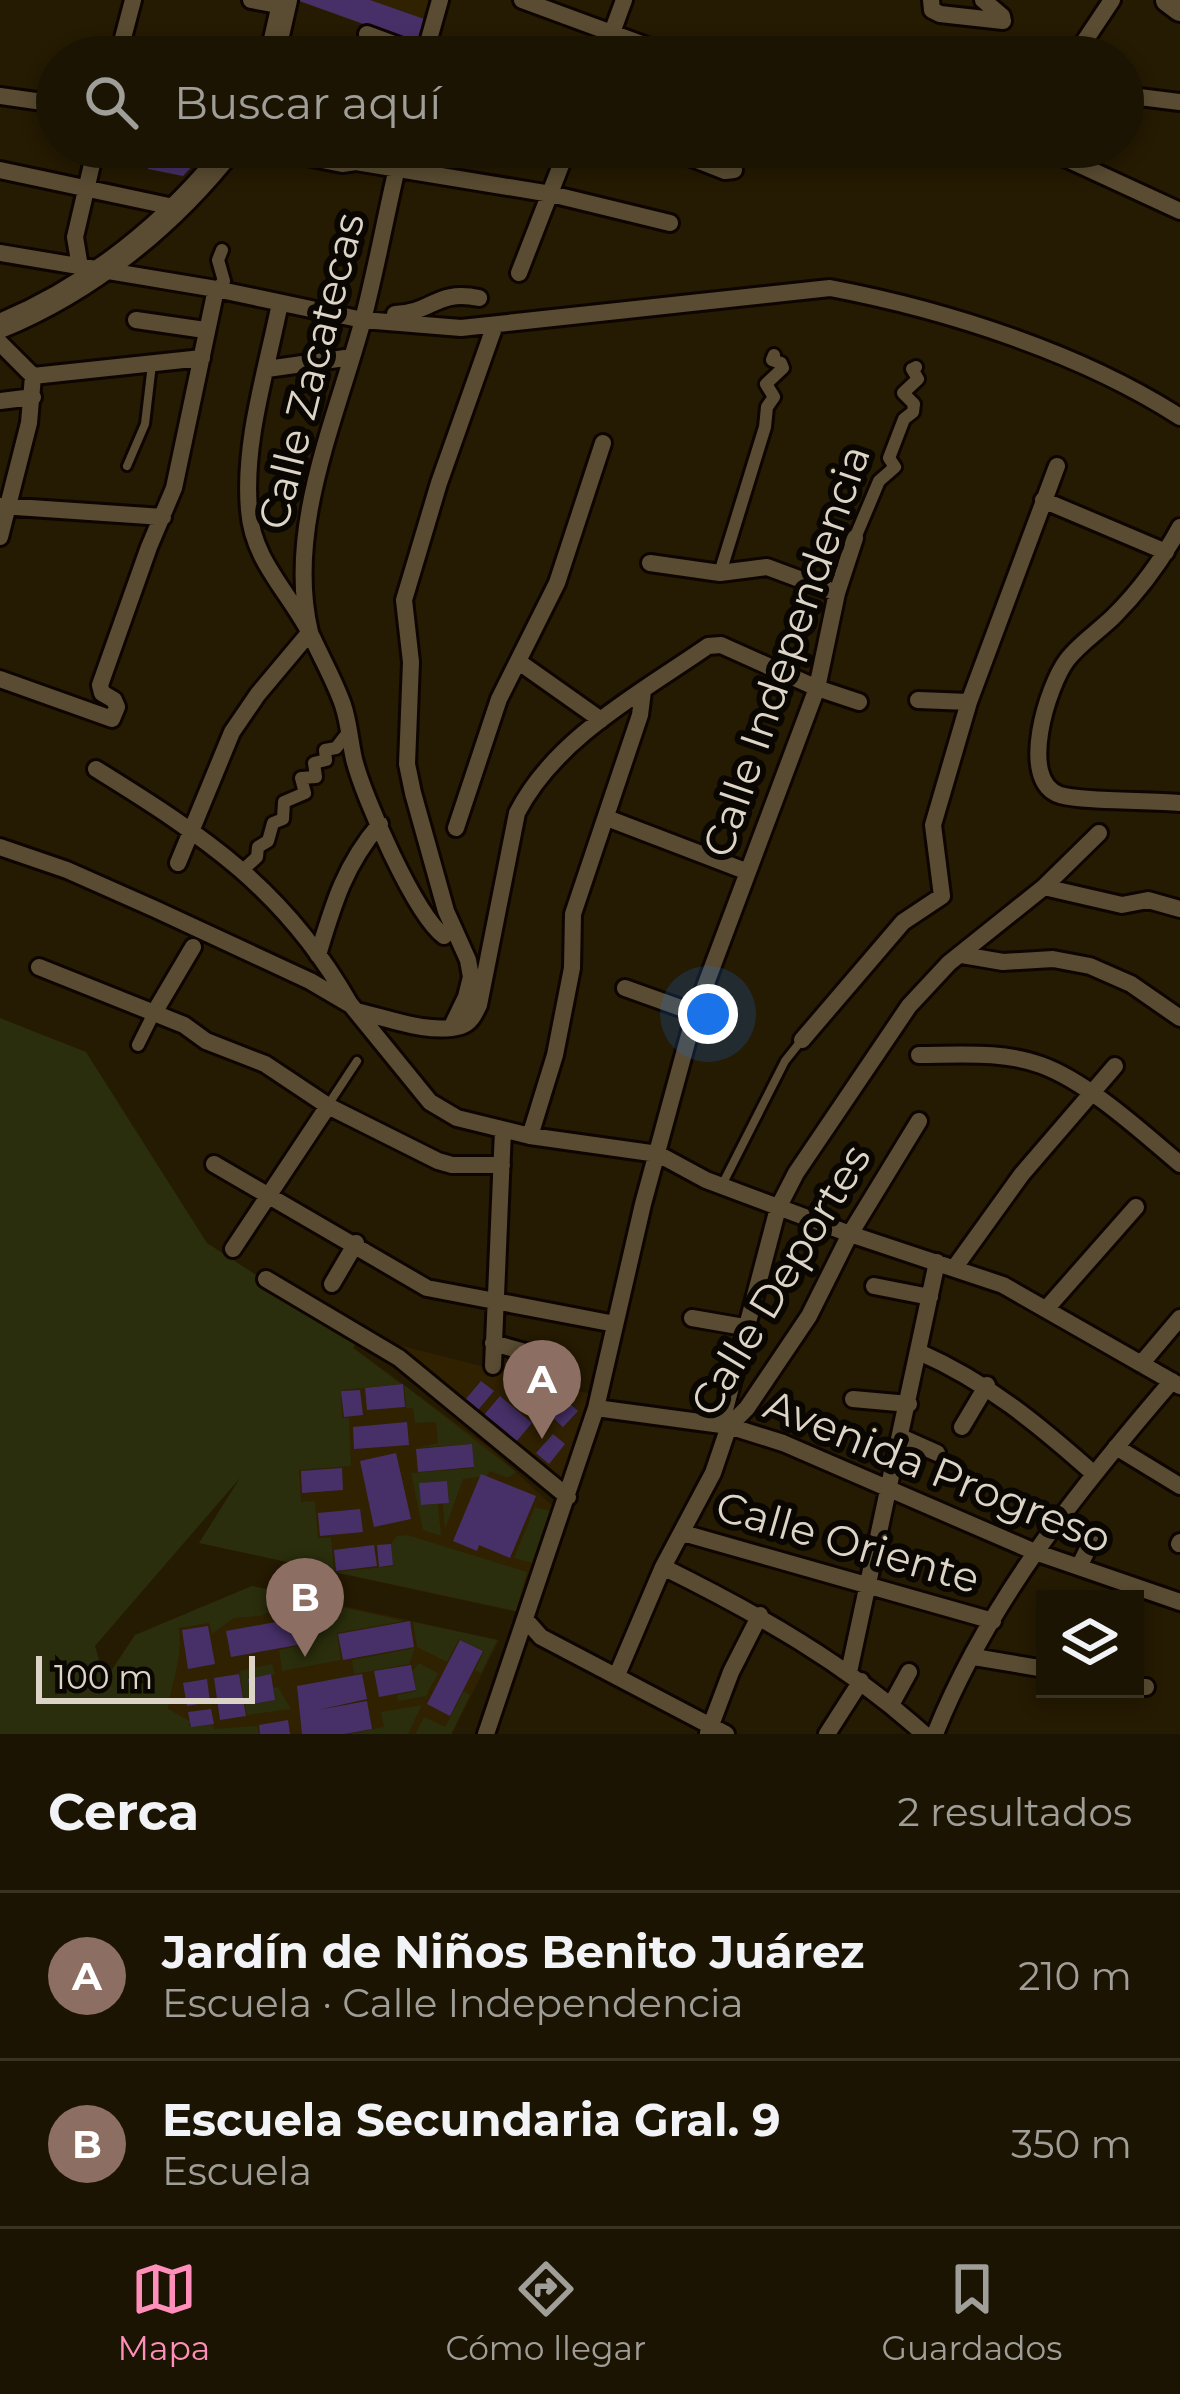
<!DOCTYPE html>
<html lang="es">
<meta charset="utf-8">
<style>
body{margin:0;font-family:Montserrat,sans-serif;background:#251d0c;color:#f1f3f6}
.controls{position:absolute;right:36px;bottom:36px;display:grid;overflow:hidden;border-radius:0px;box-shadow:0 6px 18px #0003}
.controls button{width:108px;height:108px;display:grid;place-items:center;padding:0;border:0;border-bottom:3px solid #3a3324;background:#1c1402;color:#f1f3f6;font:60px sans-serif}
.scale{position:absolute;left:36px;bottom:30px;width:219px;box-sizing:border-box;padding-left:12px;border:6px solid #dcd4c6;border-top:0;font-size:33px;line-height:42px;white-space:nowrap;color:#dcd4c6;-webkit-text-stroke:9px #0a0601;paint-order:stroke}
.you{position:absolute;left:708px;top:1014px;width:42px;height:42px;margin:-30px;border:9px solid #fff;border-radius:50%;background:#1a73e8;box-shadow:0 0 0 18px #1a73e833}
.badge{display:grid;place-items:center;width:78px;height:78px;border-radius:50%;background:#ff8eba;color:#fff;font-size:39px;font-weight:700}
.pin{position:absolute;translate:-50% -99px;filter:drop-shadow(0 3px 6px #0008)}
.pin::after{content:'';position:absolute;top:63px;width:42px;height:36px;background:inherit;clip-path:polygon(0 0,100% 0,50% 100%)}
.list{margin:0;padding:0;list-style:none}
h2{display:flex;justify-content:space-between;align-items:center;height:156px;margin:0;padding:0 48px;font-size:51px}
h2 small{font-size:39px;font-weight:400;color:#a09e99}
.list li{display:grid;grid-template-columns:78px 1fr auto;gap:36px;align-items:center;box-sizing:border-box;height:168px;padding:0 48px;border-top:3px solid #3a3324}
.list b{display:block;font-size:45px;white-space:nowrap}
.list p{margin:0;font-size:39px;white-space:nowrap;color:#a09e99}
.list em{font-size:39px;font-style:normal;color:#a09e99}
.icon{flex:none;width:66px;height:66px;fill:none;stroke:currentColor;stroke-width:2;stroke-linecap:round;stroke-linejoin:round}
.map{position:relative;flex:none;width:1180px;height:1734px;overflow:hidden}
.search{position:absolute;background:#1c1402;box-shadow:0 6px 18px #0003;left:36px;right:36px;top:36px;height:132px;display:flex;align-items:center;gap:30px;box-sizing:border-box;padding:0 42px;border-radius:66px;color:#a09e99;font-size:45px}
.sheet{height:492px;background:#1c1402}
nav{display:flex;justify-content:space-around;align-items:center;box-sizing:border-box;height:168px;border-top:3px solid #3a3324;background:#1c1402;font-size:33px;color:#a09e99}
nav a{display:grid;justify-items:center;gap:6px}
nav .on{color:#ff8eba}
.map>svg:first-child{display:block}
.built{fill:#302100}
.green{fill:#2a2e0c}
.building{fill:#473068}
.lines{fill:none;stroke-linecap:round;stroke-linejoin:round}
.service-casing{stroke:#0e0500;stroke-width:14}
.pedestrian-casing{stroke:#0e0500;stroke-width:18}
.minor-casing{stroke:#0e0500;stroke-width:22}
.secondary-casing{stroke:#0e0500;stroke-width:30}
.service{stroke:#594c32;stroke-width:8}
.pedestrian{stroke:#594c32;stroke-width:12}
.minor{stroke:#594c32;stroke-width:16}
.secondary{stroke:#594c32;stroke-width:24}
.labels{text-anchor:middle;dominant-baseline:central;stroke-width:12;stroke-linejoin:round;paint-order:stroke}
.street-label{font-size:42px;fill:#dcd4c6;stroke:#0a0601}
</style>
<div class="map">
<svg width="1180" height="1734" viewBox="0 0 1180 1734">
<rect width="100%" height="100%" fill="#251a02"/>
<!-- built -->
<path class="built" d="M294,0H434L419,44Z
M339,1337L490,1448L554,1507L517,1612L199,1543Z
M399,1345L590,1394L563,1483L397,1349Z
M252,1586L499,1640L452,1734H186L87,1708L135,1635Z"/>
<!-- green -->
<path class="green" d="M0,1018L86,1052L207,1243L358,1341L353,1348L401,1384L341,1390L342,1418H349L351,1466L299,1470L301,1502L315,1501L318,1538H331L334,1572L199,1543L240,1478L95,1646L105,1680L135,1635L252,1586L299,1596L261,1616L234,1618L212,1634L209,1623L179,1628C183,1657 172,1680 168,1709L190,1721L189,1726L213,1725L214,1729L257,1726L259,1734H0Z
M404,1385L516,1472L508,1478L490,1471L487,1476L463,1479L445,1529L443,1504L449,1502L447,1481L420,1483L421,1505L438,1504L441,1536L423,1530L411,1473L474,1468L472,1444L416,1448L438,1443L436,1422L415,1423L413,1408H406Z
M535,1507L550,1511L532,1563L514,1558Z
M407,1535L527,1572L516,1611L335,1572L393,1566L391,1543L397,1536Z
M324,1603L404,1621L337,1633L341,1660L282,1671L279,1650L315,1642L313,1628L328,1624Z
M413,1622L497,1640L481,1673L475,1670L484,1651L459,1639L447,1662L417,1647Z
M415,1648L409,1664L354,1674L352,1660Z
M419,1663L438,1673L426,1696L398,1701L397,1695L416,1691L413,1670Z
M272,1664L275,1674L248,1679L252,1704L275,1700L273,1688L278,1687L291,1709L247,1715L239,1671Z
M464,1691L470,1695L451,1734H415L424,1717L445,1727Z
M422,1705L408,1734H348L384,1727L381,1712Z"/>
<!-- building -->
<path class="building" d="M297,0H370L427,20L419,44Z
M152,147H197L208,149L183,176L148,169Z
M481,1381L494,1391L478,1410L465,1400Z
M403,1384L405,1407L367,1410L365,1388Z
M547,1384L578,1411L563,1427L533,1400Z
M360,1390L363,1415L344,1417L341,1391Z
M500,1396L532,1423L516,1442L484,1415Z
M407,1422L409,1445L354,1449L353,1427Z
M553,1434L565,1444L549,1464L536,1453Z
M472,1444L474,1467L418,1472L416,1449Z
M396,1453L411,1519L374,1527L360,1461Z
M342,1468L343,1490L302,1493L301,1471Z
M481,1474L536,1496L510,1558L479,1545L477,1551L453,1541Z
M447,1481L449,1503L421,1505L419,1483Z
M360,1509L363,1532L320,1536L318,1513Z
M391,1544L393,1565L379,1567L377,1545Z
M374,1545L377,1566L336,1571L334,1550Z
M298,1618L303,1644L231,1657L226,1631Z
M410,1621L414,1647L343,1660L338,1634Z
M208,1626L215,1664L188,1669L182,1630Z
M460,1640L483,1651L450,1716L427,1704Z
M411,1665L416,1690L379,1697L374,1671Z
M239,1674L246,1716L220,1720L214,1678Z
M271,1674L275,1700L252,1704L248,1679Z
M362,1674L367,1699L318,1710L367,1701L372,1729L344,1734H302L297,1686Z
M207,1679L210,1702L187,1706L183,1683Z
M211,1709L214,1724L191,1727L188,1712Z
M288,1720L290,1734H260L259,1725Z"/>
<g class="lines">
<!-- service casing -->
<g class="service-casing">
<path id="service" d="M734,170L750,147
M127,466L145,424L152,364
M328,1105L357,1061
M722,1185L785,1061L801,1041"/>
</g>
<!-- pedestrian casing -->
<g class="pedestrian-casing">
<path id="pedestrian" d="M216,289L224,281L218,260L222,250
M855,538L879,481L895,467L889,458L904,419L913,412L914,404L903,393L918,379L912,369L916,367
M720,573L765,427L767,407L774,397L766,384L783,368L781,363L772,360L774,355
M244,869L257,857L258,847L268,841L273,823L283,819L284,802L305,793L301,778L316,777L314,763L326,760L325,750L336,748L350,730
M138,1045L154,1013"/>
</g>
<!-- minor casing -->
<g class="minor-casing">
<path id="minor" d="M251,0L283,6
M522,0L677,57
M931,0L932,10L940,14L1003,21
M983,0L1002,16L1003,21
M367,34L429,57
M118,57L133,0
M424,57L440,0
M603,57L624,0
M1074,57L1112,0
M1123,95L1180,102
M0,96L57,104
M258,147L342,164L356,162L551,194L670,223
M664,147L725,171L734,170
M1041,147L1180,211
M0,170L178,208
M0,253L216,289L363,320L461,328L830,288C946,310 1081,353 1180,417
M80,267L75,237L96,147
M519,273L568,147
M280,303C267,369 243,442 249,510C253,563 291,593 313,639C323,661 335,682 343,705C349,723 350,741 354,759C363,796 415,915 444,936
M395,314C433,313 436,289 479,298
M136,320L205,330
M0,343L33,376L29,423L0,537
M267,369L352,357
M33,376L202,358
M0,401L33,397
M1043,500L1166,552
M1,506L163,517
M1180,527C1162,560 1141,589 1114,616C1099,631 1080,643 1067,660C1048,685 1017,781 1060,795C1084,802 1150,800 1180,803
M650,563L720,573L767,567L837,593
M519,662L601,720
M0,679L112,719L117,707L114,700L102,693L100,685L149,547L174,488L216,289
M918,700L969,702
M96,769C204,836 285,889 350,1004
M607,818L748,872
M456,828L499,699L557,583L603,443
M0,847L67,870L155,909L310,981L351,1005L430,1102L457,1118L530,1136L658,1154L706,1180L850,1234L1003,1285L1180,1386
M178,863L232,732L258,694L310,632C286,531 334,424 361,327C377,268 387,207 402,147
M1044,887L1122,905L1148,900L1180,909
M318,955C333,905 345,864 380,824
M962,955L1003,962L1053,959L1090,966L1131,984L1180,1018
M39,967L184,1025L206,1041L265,1064L328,1106L438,1161L452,1165H502
M625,988L695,1013
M356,1011C388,1018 429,1035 461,1026C471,1023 475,1013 479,1005L517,813C555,738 642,692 708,646L721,645L817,688L859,702
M154,1013L193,947
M452,1026L466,997L471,977L468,960L446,911L413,793L407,764L411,662L404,600L439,483L495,325
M802,1040L903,922L942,896L933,825L969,702L1057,466
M919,1055C958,1055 1004,1051 1041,1065C1088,1082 1142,1132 1180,1164
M530,1136L555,1055L572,968L573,914L640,715L643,691
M214,1164L427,1288L615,1324
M233,1249L328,1106
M955,1267L1022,1174L1115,1066
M266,1279L399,1358L568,1497
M332,1284L356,1243
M874,1286L930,1297
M1047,1308L1136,1207
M692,1318L744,1327
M493,1343L536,1355
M919,1352C987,1382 1038,1424 1093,1473
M1141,1364L1180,1318
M493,1366L503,1130
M853,1399L909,1404
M596,1408L729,1426L783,1443L1035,1552L1180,1602
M721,1425L778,1208L796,1173L909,1006L949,963L1044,887L1099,833
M962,1427L987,1385
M901,1437L937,1453
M1116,1447L1180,1486
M683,1533L993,1621
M1179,1544L1180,1542
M663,1567C758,1614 845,1663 924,1734
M1079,1567L1096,1532
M525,1619L541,1637L726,1734
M974,1657L1045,1669
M849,1672L937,1262
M617,1675L663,1567L713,1473L729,1426L747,1408L809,1316L850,1234L919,1121
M1135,1687H1146
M891,1705L909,1672
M708,1733L731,1672L760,1615
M486,1734L596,1408L643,1204L695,1013L817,688L837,593L855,538
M827,1734L861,1681
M935,1734C988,1601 1080,1488 1172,1381"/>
</g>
<!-- secondary casing -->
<g class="secondary-casing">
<path id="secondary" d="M1168,0L1180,9
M272,57L285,0
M0,326C90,289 171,224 231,147"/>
</g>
<!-- service -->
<use href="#service" class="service"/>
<!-- pedestrian -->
<use href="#pedestrian" class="pedestrian"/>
<!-- minor -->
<use href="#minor" class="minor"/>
<!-- secondary -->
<use href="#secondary" class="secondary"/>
</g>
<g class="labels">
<!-- street labels -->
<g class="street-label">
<text transform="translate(311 371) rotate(-76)">Calle Zacatecas</text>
<text transform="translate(786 651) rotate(-71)">Calle Independencia</text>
<text transform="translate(780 1280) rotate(-59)">Calle Deportes</text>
<text transform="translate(938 1471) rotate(22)">Avenida Progreso</text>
<text transform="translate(848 1542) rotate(16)">Calle Oriente</text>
</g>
</g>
</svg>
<div class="controls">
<button><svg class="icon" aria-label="layers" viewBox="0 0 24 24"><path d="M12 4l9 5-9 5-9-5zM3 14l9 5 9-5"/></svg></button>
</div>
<div class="scale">100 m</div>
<div class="you"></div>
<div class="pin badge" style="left:542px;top:1439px;background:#8d6e63">A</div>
<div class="pin badge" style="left:305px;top:1657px;background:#8d6e63">B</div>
<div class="search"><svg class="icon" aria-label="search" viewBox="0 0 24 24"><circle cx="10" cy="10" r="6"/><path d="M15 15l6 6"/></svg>Buscar aquí</div>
</div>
<section class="sheet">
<h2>Cerca<small>2 resultados</small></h2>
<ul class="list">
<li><span class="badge" style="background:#8d6e63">A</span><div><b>Jardín de Niños Benito Juárez</b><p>Escuela · Calle Independencia</p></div><em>210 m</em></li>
<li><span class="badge" style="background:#8d6e63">B</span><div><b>Escuela Secundaria Gral. 9</b><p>Escuela</p></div><em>350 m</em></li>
</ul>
</section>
<nav>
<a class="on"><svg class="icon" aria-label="map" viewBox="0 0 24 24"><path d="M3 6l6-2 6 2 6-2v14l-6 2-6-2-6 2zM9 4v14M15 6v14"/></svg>Mapa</a>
<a><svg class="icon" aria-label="directions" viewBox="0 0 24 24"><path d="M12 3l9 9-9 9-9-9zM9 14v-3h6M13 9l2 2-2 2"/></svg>Cómo llegar</a>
<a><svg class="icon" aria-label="saved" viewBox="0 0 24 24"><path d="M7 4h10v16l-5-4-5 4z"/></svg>Guardados</a>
</nav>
